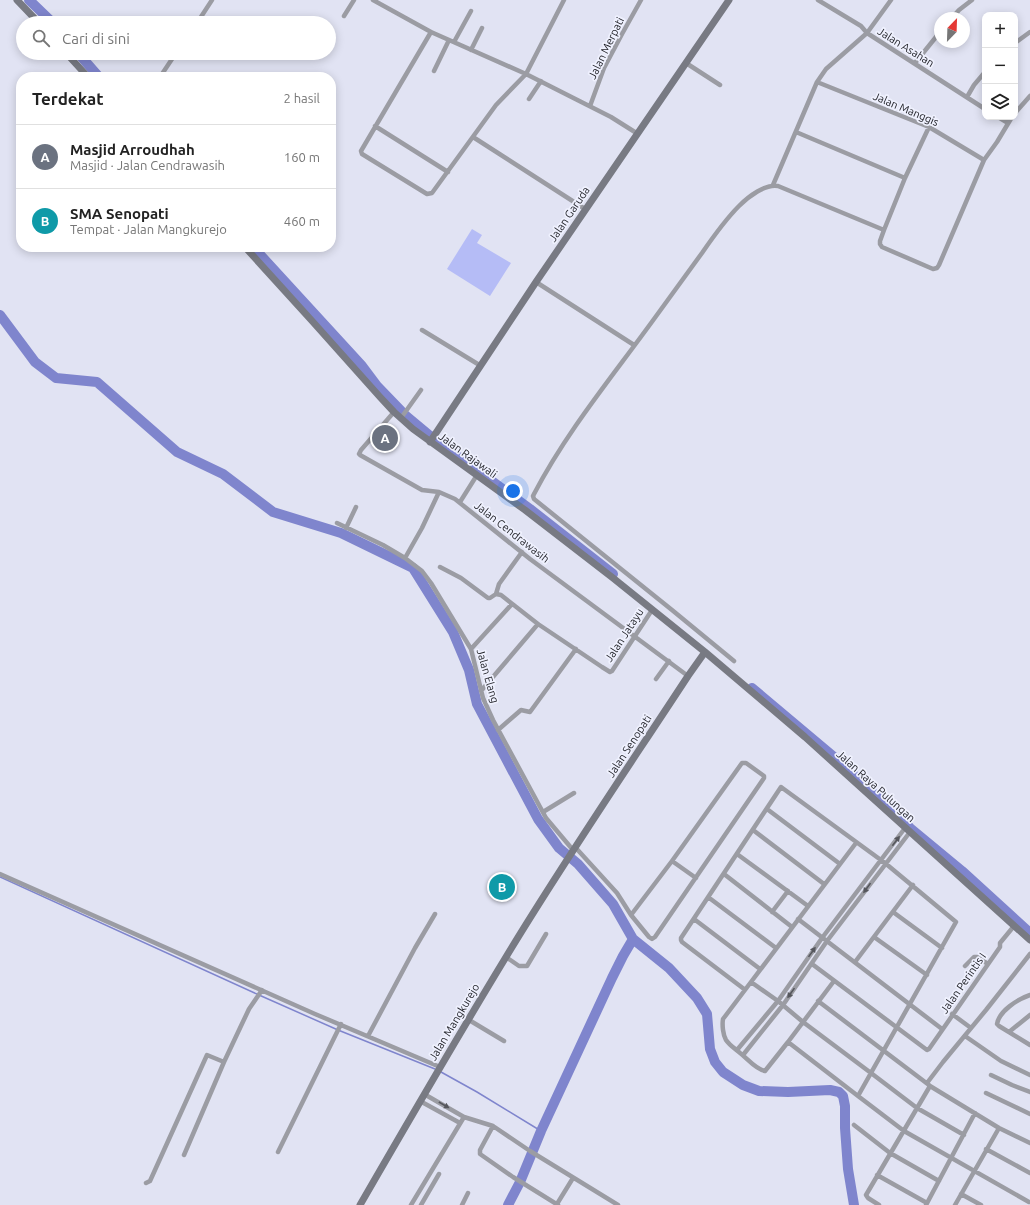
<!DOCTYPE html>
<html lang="id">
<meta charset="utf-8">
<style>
body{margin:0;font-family:Ubuntu,sans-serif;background:#f6f6f6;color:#222}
.controls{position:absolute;right:12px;top:12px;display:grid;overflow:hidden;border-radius:8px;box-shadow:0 2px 10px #0003}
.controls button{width:36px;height:36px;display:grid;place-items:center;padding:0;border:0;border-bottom:1px solid #e0e0e0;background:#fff;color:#222;font:20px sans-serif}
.compass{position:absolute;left:934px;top:12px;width:36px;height:36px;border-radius:50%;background:#fff;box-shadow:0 2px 10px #0003;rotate:23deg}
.you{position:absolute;left:513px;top:491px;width:14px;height:14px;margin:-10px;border:3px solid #fff;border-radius:50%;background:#1a73e8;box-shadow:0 0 0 6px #1a73e833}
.badge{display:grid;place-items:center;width:26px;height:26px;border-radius:50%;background:#7c3aed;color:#fff;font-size:13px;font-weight:700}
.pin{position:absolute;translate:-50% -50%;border:2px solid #fff;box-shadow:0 1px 4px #0006}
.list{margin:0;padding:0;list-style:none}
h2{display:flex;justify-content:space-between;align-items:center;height:52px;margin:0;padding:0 16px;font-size:17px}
h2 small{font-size:13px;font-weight:400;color:#767676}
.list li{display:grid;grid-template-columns:26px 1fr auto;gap:12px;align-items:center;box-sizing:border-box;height:64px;padding:0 16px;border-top:1px solid #e0e0e0}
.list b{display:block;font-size:15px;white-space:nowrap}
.list p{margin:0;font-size:13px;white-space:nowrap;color:#767676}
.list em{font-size:13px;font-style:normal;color:#767676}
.icon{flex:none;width:22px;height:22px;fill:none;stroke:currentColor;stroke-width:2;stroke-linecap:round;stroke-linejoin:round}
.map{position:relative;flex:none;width:1030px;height:1205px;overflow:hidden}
.search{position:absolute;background:#fff;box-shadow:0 2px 10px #0003;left:16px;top:16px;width:320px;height:44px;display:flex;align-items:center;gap:10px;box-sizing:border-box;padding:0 14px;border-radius:22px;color:#767676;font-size:15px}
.panel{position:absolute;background:#fff;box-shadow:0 2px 10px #0003;left:16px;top:72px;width:320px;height:180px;border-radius:16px}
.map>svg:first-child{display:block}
.green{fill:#b5bcf6}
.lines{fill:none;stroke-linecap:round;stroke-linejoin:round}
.stream{stroke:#7f85cd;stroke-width:1.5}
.river{stroke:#7f85cd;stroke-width:10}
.street{stroke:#9b9ca3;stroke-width:4.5}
.secondary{stroke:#787a83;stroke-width:7}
.oneway{fill:#56575d}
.labels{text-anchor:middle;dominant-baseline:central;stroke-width:3.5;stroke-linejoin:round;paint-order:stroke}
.street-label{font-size:11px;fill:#1d1e24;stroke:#eff1fe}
</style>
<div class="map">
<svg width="1030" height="1205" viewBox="0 0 1030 1205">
<rect width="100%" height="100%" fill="#e1e3f3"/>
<!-- green -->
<path class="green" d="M472,229L482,235L477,243L511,263L490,296L447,269Z"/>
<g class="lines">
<!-- stream -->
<path class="stream" d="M0,877L259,995L338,1030L435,1069
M441,1072L477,1092L541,1131"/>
<!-- river -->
<path class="river" d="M29,0L53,23
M78,53L99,77
M253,247L362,366L377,386L405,415L429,435L530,509L613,574
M0,315L35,362L56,378L97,382L177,452L223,474L273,512L341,533L413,568L453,632L469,670L477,704L538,819L559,848L578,864L613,904L633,939L669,968L697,998L707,1014L710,1049L715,1062L723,1072L743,1085L759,1091L788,1092L830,1090L839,1092L843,1096L845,1106V1128L848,1169L854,1205
M752,688L840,762L910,828L962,871L1030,933
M508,1205L520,1182L541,1131L612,978L623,956L633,939"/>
<!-- street -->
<path class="street" d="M373,0L431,32L526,74L611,117L638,134
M818,0L861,26L867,33L985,109
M344,16L354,0
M952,18L959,10L972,0
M197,23L212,0
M431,32L361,151L362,154L427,194L432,193L496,105L526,74L564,0
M454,42L471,11
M1015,43L1030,32
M471,50L482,28
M686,63L720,85
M915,63L940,32
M434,71L449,40
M160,77L176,53
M817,82L929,127L984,160
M967,97L974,85L985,72
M529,99L541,81
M590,106L604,68L622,34L641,0
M1015,113L1030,96
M998,117L1008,123
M375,126L448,172
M929,127L905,178L884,230L880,241V244L882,247L933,269L937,268L939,265L984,160L997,142L1012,117
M796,132L905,178
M473,137L585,209
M773,185L817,82L826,69L867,33L891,0
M536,282L634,345
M422,330L481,366
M394,412L361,450L359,454L360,455L422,490L439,492L455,499L530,559L688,676
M401,418L421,390
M460,502L477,475
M337,523L383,545L405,558L422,571L431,583L471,649L483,698L493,720L546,818L573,850
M346,528L356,507
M405,558L422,528L439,492
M440,567L461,578L488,598H490L496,594L501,595L538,624L602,667L610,672L612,671L652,610
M496,594L499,584L522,552
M471,649L512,604
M734,661L672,610L534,499L533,496L534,494C567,431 612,377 654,319C670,297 686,275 702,253C713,237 725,220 739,206C749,196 765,184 778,186L884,230
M656,679L669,661
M481,691L538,624
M498,730L521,710L530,712L576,649
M767,809L840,864
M543,812L574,793
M753,830L824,884
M575,847L617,893L631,915L649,937L652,939L655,937L764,778V776L746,763H742L672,861L631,915
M737,854L808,906
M672,861L696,878
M0,874L315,1014L440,1067
M724,874L792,927
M708,897L776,948
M772,912L788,891
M893,912L942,948
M694,919L760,969
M798,919L942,1029
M874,937L927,975
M506,957L519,966H527L546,934
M855,962L913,885
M812,964L927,1050L929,1049L1000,947V943L1014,926
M965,966L974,957H977L988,964
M834,981L788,1042L765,1071C755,1069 748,1059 740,1053C736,1049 730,1046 726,1040C723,1035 722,1025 723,1019L751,982L778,1001L803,1022L871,1073L917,1108L964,1135
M751,982L856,843
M744,989L682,942L681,940V938L781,787L885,863L956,922L858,1096L904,1131L1029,1202
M1030,995C1018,999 999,1011 997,1024L999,1026L1030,1045
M818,1001L929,1085
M952,1014L971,1028
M469,1020L504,1041
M1009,1032L1030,1015
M368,1036L415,948L435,914
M965,1036L1001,1061L1030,1075
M788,1042L858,1096
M737,1050L778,1001L822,938L905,828
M743,1055L783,1005L827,941L910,832
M991,1075L1012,1085L1030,1092
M927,1083L943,1062L986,1010L1030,954
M986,1093L1030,1114
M424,1094L464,1117L493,1126L530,1151L618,1205
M420,1101L460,1123
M854,1125L890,1153L939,1181
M493,1126L480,1150V1154L513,1177L558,1205
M986,1149L1030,1173
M278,1152L341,1024
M184,1155L224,1062L240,1028L249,1009L262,990
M877,1175L927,1203
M146,1183L150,1181L207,1055L224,1062
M961,1194L981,1205
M557,1204L573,1178
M411,1205L464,1117
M421,1205L439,1174
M462,1205L468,1193
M879,1205L868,1198L866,1195L930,1086L999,1128L1030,1143
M926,1205L975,1113
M955,1205L999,1128"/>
<!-- secondary -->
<path class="secondary" d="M17,0L39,23
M66,53L88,77
M245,247L313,322L380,397L394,412L413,429L525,510L613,578L705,652L805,737L1030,940
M430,442L536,282L729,0
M360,1205C408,1122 456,1039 506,957C564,861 627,769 688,676L705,652"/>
</g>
<!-- one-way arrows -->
<defs><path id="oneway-solid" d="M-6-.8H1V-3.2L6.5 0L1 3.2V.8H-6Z"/></defs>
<g class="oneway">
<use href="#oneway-solid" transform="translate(896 841) rotate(-53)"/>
<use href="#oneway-solid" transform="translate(867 888) rotate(126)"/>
<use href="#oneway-solid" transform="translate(812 952) rotate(-55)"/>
<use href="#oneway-solid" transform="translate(791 993) rotate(125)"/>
<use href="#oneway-solid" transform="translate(444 1105) rotate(30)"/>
</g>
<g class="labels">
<!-- street labels -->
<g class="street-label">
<text transform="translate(906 47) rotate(32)">Jalan Asahan</text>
<text transform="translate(606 48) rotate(-64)">Jalan Merpati</text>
<text transform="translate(906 109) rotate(23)">Jalan Manggis</text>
<text transform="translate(569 214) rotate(-56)">Jalan Garuda</text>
<text transform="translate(468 455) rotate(36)">Jalan Rajawali</text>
<text transform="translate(512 532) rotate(38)">Jalan Cendrawasih</text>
<text transform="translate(624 635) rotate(-57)">Jalan Jatayu</text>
<text transform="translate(488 676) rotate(74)">Jalan Elang</text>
<text transform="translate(629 746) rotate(-57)">Jalan Senopati</text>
<text transform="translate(876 786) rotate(42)">Jalan Raya Pulungan</text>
<text transform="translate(963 983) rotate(-55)">Jalan Perintis I</text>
<text transform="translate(454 1022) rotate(-59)">Jalan Mangkurejo</text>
</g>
</g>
</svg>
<div class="controls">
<button>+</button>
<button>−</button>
<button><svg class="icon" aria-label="layers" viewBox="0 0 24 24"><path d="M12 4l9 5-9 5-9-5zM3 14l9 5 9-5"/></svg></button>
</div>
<svg class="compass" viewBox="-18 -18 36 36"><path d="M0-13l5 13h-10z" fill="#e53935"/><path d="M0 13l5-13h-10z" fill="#767676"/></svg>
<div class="you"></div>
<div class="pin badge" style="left:385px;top:438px;background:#6b7280">A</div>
<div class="pin badge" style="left:502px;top:887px;background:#0f9aa8">B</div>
<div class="search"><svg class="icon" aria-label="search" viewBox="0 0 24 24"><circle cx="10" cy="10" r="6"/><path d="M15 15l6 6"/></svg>Cari di sini</div>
<section class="panel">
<h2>Terdekat<small>2 hasil</small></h2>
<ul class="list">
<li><span class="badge" style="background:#6b7280">A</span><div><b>Masjid Arroudhah</b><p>Masjid · Jalan Cendrawasih</p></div><em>160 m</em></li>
<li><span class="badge" style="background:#0f9aa8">B</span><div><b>SMA Senopati</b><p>Tempat · Jalan Mangkurejo</p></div><em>460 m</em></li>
</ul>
</section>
</div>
